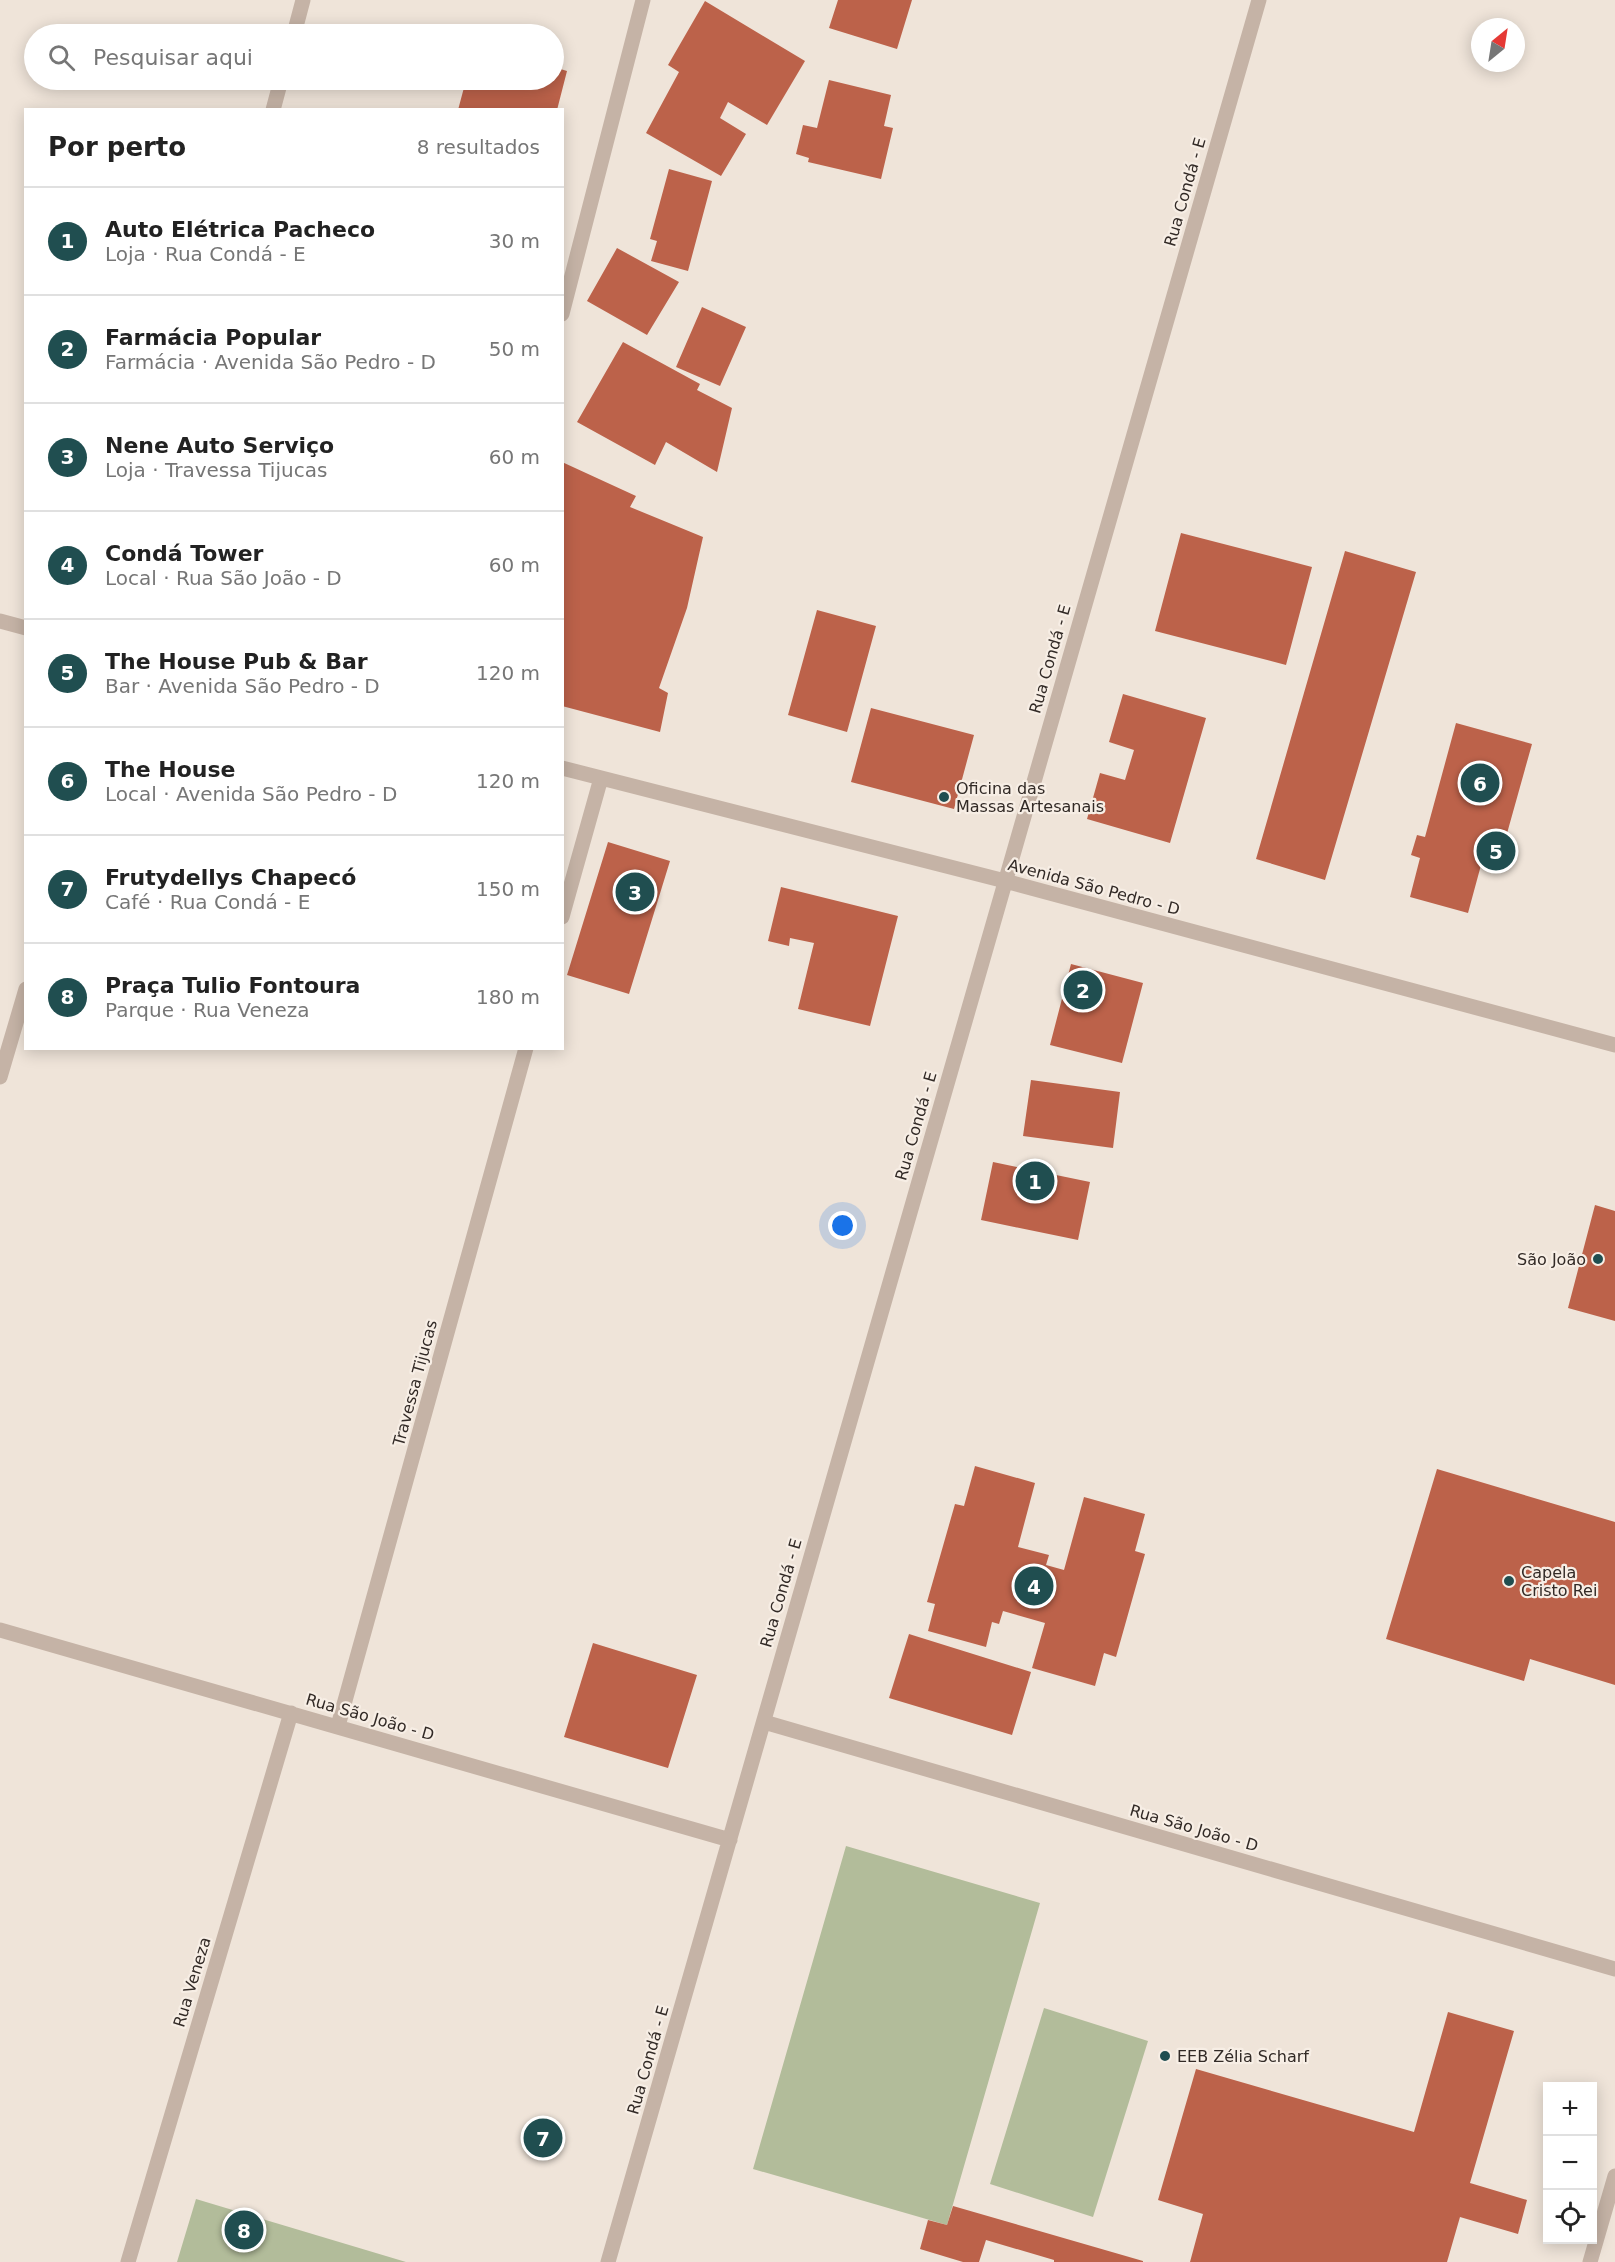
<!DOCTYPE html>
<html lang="pt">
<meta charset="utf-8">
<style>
body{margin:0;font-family:"DejaVu Sans",sans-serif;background:#f2f2f2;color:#222}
.controls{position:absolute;right:18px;bottom:18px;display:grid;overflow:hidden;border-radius:0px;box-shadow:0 3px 15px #0003}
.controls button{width:54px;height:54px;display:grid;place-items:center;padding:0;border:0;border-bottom:2px solid #e0e0e0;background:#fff;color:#222;font:30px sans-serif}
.compass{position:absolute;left:1471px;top:18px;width:54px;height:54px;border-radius:50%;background:#fff;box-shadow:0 3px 15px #0003;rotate:30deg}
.you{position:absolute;left:843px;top:1226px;width:21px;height:21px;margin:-15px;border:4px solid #fff;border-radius:50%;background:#1a73e8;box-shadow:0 0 0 9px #1a73e833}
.badge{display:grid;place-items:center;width:39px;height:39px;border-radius:50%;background:#204e50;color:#fff;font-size:20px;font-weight:700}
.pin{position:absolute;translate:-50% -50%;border:3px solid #fff;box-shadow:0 2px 6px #0006}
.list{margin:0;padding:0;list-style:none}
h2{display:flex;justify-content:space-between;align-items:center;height:78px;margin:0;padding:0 24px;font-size:26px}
h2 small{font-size:20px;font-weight:400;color:#767676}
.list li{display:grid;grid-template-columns:39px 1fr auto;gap:18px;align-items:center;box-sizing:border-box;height:108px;padding:0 24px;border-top:2px solid #e0e0e0}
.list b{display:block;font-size:22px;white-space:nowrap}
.list p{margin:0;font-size:20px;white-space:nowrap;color:#767676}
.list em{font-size:20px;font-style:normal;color:#767676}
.icon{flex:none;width:33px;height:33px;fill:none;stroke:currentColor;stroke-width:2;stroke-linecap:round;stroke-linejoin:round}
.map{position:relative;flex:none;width:1615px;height:2262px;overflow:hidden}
.search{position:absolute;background:#fff;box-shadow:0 3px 15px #0003;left:24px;top:24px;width:540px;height:66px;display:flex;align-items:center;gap:15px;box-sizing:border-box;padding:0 21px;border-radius:33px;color:#767676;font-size:22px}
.panel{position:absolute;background:#fff;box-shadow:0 3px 15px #0003;left:24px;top:108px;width:540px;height:942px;border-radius:0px}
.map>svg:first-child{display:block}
.green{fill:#b2bc9a}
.building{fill:#bc624a}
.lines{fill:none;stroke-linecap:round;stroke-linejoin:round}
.minor{stroke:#c5b3a6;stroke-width:15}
.poi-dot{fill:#204e50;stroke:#f7eee5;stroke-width:2}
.labels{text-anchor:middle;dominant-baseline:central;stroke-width:4.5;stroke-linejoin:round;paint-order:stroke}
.street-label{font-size:16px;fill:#322a26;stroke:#f7eee5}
.poi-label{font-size:16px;fill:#322a26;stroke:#f7eee5;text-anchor:start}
</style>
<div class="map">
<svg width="1615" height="2262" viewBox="0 0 1615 2262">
<rect width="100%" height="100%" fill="#efe4d9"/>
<!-- green -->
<path class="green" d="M846,1846L1040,1903L947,2225L753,2169Z
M1044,2008L1148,2041L1093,2217L990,2184Z
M196,2199L406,2262H177Z"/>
<!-- building -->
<path class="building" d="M838,0H912L897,49L829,28Z
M705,1L805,61L767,125L728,102L720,118L746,134L721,176L646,133L679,72L668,65Z
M554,67L567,71L557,110H458L466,80H554Z
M829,80L891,95L884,126L893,128L881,179L808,162L809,158L796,154L803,125L817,128Z
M669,169L712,181L688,271L651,261L657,241L650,239Z
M617,248L679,282L647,335L587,301Z
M702,307L746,327L720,386L676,367Z
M623,342L700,384L697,390L732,408L717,472L666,442L655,465L577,422Z
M562,462L636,496L630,507L703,537L687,608L659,688L668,693L660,732L562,706Z
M1181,533L1312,567L1286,665L1155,631Z
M1345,551L1416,572L1325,880L1256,859Z
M817,610L876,626L847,732L788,715Z
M1123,694L1206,718L1170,843L1087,819L1100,773L1125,780L1134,750L1109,742Z
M871,708L974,735L954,809L851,782Z
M1456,723L1532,744L1506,837L1490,832L1468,913L1410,897L1420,858L1411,855L1417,835L1425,837Z
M608,842L670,861L629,994L567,975Z
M781,887L898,916L870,1026L798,1009L814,943L790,938L789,946L768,941Z
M1071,964L1143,983L1122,1063L1050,1045Z
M1031,1080L1120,1092L1113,1148L1023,1136Z
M993,1162L1090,1182L1078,1240L981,1220Z
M1595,1205L1615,1211V1321L1568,1308Z
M975,1466L1035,1483L1018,1547L1049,1555L1046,1565L1064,1570L1084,1497L1145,1514L1135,1551L1145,1554L1116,1657L1104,1653L1095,1686L1032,1668L1045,1623L1003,1611L999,1624L992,1622L986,1647L928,1631L935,1604L927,1602L955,1504L964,1506Z
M1437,1469L1615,1522V1685L1530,1659L1524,1681L1386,1639Z
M909,1634L1031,1672L1012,1735L889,1698Z
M593,1643L697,1675L668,1768L564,1737Z
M1448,2012L1514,2031L1470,2183L1527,2200L1518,2234L1460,2217L1447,2262H1190L1203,2214L1158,2200L1196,2069L1414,2132Z
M953,2206L1143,2261V2262H1054V2260L986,2240L979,2262H963L920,2249L928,2220L947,2225Z"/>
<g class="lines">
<!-- minor -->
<path class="minor" d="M294,34L303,0
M273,110L281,80
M562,314L643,0
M0,621L26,628
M562,768L1005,881L1615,1045
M562,917L601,778
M0,1077L26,989
M0,1630L730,1840
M764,1722L1615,1969
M338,1726L526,1048
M128,2262L291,1713
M608,2262L1259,0
M1590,2262L1615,2176"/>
</g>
<!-- markers -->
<g class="poi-dot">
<circle cx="944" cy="797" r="6"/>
<circle cx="1598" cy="1259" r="6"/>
<circle cx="1509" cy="1581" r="6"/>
<circle cx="1165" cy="2056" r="6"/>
</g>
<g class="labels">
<!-- street labels -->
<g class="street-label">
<text transform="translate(1185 192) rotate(-74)">Rua Condá - E</text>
<text transform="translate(1050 659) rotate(-74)">Rua Condá - E</text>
<text transform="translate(1094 887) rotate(15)">Avenida São Pedro - D</text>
<text transform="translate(916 1126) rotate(-74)">Rua Condá - E</text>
<text transform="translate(415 1383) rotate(-75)">Travessa Tijucas</text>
<text transform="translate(781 1593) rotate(-74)">Rua Condá - E</text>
<text transform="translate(370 1717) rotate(16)">Rua São João - D</text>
<text transform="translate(1194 1828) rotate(16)">Rua São João - D</text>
<text transform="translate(192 1982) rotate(-73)">Rua Veneza</text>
<text transform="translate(648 2060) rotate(-74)">Rua Condá - E</text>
</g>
<!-- poi labels -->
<g class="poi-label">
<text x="956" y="788">Oficina das<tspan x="956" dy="18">Massas Artesanais</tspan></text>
<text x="1586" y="1259" text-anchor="end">São João</text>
<text x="1521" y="1572">Capela<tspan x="1521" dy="18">Cristo Rei</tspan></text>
<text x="1177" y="2056">EEB Zélia Scharf</text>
</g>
</g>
</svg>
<div class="controls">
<button>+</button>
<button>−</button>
<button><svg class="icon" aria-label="locate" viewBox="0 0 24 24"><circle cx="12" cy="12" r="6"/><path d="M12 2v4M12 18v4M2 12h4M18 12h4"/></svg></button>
</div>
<svg class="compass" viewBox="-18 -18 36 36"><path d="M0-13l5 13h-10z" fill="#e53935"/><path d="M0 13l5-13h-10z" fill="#767676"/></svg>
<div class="you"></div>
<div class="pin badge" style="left:1035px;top:1181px">1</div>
<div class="pin badge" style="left:1083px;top:990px">2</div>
<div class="pin badge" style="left:635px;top:892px">3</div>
<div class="pin badge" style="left:1034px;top:1586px">4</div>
<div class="pin badge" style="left:1496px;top:851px">5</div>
<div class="pin badge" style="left:1480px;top:783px">6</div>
<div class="pin badge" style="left:543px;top:2138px">7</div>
<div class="pin badge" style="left:244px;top:2230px">8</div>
<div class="search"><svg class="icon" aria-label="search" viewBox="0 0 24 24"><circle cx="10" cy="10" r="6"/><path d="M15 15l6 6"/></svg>Pesquisar aqui</div>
<section class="panel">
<h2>Por perto<small>8 resultados</small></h2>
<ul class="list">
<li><span class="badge">1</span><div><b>Auto Elétrica Pacheco</b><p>Loja · Rua Condá - E</p></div><em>30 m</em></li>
<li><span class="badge">2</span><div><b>Farmácia Popular</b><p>Farmácia · Avenida São Pedro - D</p></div><em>50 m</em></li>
<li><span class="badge">3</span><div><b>Nene Auto Serviço</b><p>Loja · Travessa Tijucas</p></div><em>60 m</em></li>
<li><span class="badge">4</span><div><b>Condá Tower</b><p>Local · Rua São João - D</p></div><em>60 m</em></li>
<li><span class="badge">5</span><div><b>The House Pub &amp; Bar</b><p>Bar · Avenida São Pedro - D</p></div><em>120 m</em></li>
<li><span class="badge">6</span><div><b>The House</b><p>Local · Avenida São Pedro - D</p></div><em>120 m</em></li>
<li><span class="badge">7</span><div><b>Frutydellys Chapecó</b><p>Café · Rua Condá - E</p></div><em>150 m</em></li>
<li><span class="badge">8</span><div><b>Praça Tulio Fontoura</b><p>Parque · Rua Veneza</p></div><em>180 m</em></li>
</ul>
</section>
</div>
